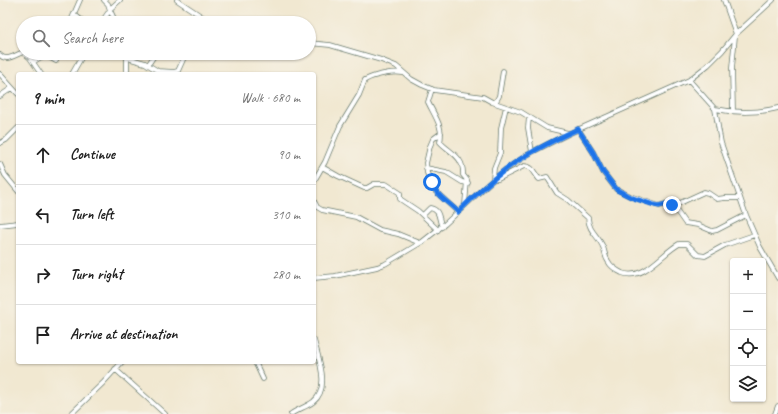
<!DOCTYPE html>
<meta charset="utf-8">
<style>
body{margin:0;font-family:Caveat,sans-serif;background:#f2f2f2;color:#222}
.controls{position:absolute;right:12px;bottom:12px;display:grid;overflow:hidden;border-radius:4px;box-shadow:0 1px 3px #0004}
.controls button{width:36px;height:36px;display:grid;place-items:center;padding:0;border:0;border-bottom:1px solid #e0e0e0;background:#fff;color:#222;font:20px sans-serif}
.stop{position:absolute;width:12px;height:12px;margin:-9px;border:3px solid #1a73e8;border-radius:50%;background:#fff}
.stop.end{background:#1a73e8;border-color:#fff;box-shadow:0 1px 4px #0008}
.list{margin:0;padding:0;list-style:none}
h2{display:flex;justify-content:space-between;align-items:center;height:52px;margin:0;padding:0 16px;font-size:17px}
h2 small{font-size:13px;font-weight:400;color:#767676}
.list li{display:grid;grid-template-columns:26px 1fr auto;gap:12px;align-items:center;box-sizing:border-box;height:60px;padding:0 16px;border-top:1px solid #e0e0e0}
.list b{display:block;font-size:15px;white-space:nowrap}
.list em{font-size:13px;font-style:normal;color:#767676}
.icon{flex:none;width:22px;height:22px;fill:none;stroke:currentColor;stroke-width:2;stroke-linecap:round;stroke-linejoin:round}
.map{position:relative;flex:none;width:778px;height:414px;overflow:hidden}
.search{position:absolute;background:#fff;box-shadow:0 1px 3px #0004;left:16px;top:16px;width:300px;height:44px;display:flex;align-items:center;gap:10px;box-sizing:border-box;padding:0 14px;border-radius:22px;color:#767676;font-size:15px}
.panel{position:absolute;background:#fff;box-shadow:0 1px 3px #0004;left:16px;top:72px;width:300px;height:292px;border-radius:4px}
.map>svg:first-child{display:block}
.lines{fill:none;stroke-linecap:round;stroke-linejoin:round}
.minor-casing{stroke:#68796b;stroke-width:5.5}
.minor{stroke:#fff;stroke-width:4}
.route{stroke:#1a73e8;stroke-width:5}
</style>
<div class="map">
<svg width="778" height="414" viewBox="0 0 778 414">
<rect width="100%" height="100%" fill="#f7f3e8"/>
<filter id="ink" filterUnits="userSpaceOnUse"><feTurbulence type="fractalNoise" baseFrequency=".025" numOctaves="2"/><feDisplacementMap in="SourceGraphic" scale="8" xChannelSelector="R" yChannelSelector="G"/><feConvolveMatrix kernelMatrix="1 2 1 2 8 2 1 2 1" color-interpolation-filters="sRGB"/></filter>
<filter id="wash" filterUnits="userSpaceOnUse"><feTurbulence type="fractalNoise" baseFrequency=".012" numOctaves="4" result="noise"/><feDisplacementMap in="SourceGraphic" scale="16" xChannelSelector="R" yChannelSelector="G"/><feGaussianBlur stdDeviation="0.9" result="paint"/><feColorMatrix in="noise" values="0 0 0 0 0 0 0 0 0 0 0 0 0 0 0 0 0 1.4 0 .05"/><feComposite in="paint" operator="in"/></filter>
<g filter="url(#wash)">
<rect width="100%" height="100%" fill="#f1e8d1"/>
</g>
<g filter="url(#ink)">
<g class="lines">
<!-- minor casing -->
<g class="minor-casing">
<path id="minor" d="M177,0L204,18L216,23
M724,0L736,34
M110,9L120,0
M110,10L116,23
M75,15L85,23
M70,23L80,0
M101,23L110,10L108,4L104,0
M309,43L330,45L381,60L396,66L411,79L422,85L434,90L483,97L492,102L521,112L547,128L568,133
M24,53L30,58L41,74
M45,53L49,57L56,61
M122,53L131,59L145,63L158,71L174,72L178,71L186,53
M0,55C6,62 16,55 23,52
M127,58V74
M33,62L46,54
M148,65L156,53
M0,74L18,94
M72,74L84,53
M689,80L715,109L721,143L746,215L760,247L778,278
M432,89L428,102C434,115 444,127 440,142C450,153 464,156 463,175L467,180L465,205
M0,96L12,88
M495,103L499,96L503,71
M506,107L501,128L500,153L494,168L493,179H498L524,166C533,166 534,173 539,179L547,177L557,193L568,200L588,218C589,232 598,235 603,247C605,252 605,257 608,261C611,267 616,270 622,273C644,281 661,254 679,244H687L698,255L705,256L725,245L754,235
M715,109C735,113 758,113 778,108
M733,111L732,68L735,36
M529,117L528,128L532,152
M578,129L593,152L603,172L616,189L630,196L659,206L669,203H680L704,192L708,193L717,199L725,198H740
M441,133L433,139L430,146L426,163L427,173L436,192L458,212
M0,143L6,140L18,128
M0,164L5,175L18,191
M322,167L338,176L364,188H367L374,184H386L400,193V199L418,211L438,230
M426,168L446,172L462,182L468,183
M314,181L325,162L340,126L359,95L365,80C374,75 393,71 403,73
M314,201L317,207L322,210L356,217L380,230L398,234L420,243
M671,203L685,223L698,225L712,231L717,230L746,215
M423,215L430,208C441,210 438,219 442,227
M0,225L18,223
M314,278L335,276L377,267L385,264L422,242L445,224L487,185L506,169L532,152L568,134L689,80L708,65L722,51L736,34L773,0
M255,362L263,379
M115,369L165,414
M71,414L103,383L122,362
M291,414C298,409 306,407 313,402C331,388 318,358 314,340
M775,414L778,406"/>
</g>
<!-- minor -->
<use href="#minor" class="minor"/>
</g>
</g>
<g class="lines" filter="url(#ink)">
<!-- route -->
<path class="route" d="M432,182C436,197 449,202 458,212C473,197 489,182 506,169C527,153 554,140 578,129L593,152L603,172L617,190L633,198L654,205L659,206L670,203L672,205"/>
</g>
</svg>
<div class="controls">
<button>+</button>
<button>−</button>
<button><svg class="icon" aria-label="locate" viewBox="0 0 24 24"><circle cx="12" cy="12" r="6"/><path d="M12 2v4M12 18v4M2 12h4M18 12h4"/></svg></button>
<button><svg class="icon" aria-label="layers" viewBox="0 0 24 24"><path d="M12 4l9 5-9 5-9-5zM3 14l9 5 9-5"/></svg></button>
</div>
<div class="stop" style="left:432px;top:182px"></div>
<div class="stop end" style="left:672px;top:205px"></div>
<div class="search"><svg class="icon" aria-label="search" viewBox="0 0 24 24"><circle cx="10" cy="10" r="6"/><path d="M15 15l6 6"/></svg>Search here</div>
<section class="panel">
<h2>9 min<small>Walk · 680 m</small></h2>
<ul class="list">
<li><svg class="icon" aria-label="ahead" viewBox="0 0 24 24"><path d="M12 20V5M6 11l6-6 6 6"/></svg><div><b>Continue</b></div><em>90 m</em></li>
<li><svg class="icon" aria-label="left" viewBox="0 0 24 24"><path d="M17 20v-9H6M10 6l-5 5 5 5"/></svg><div><b>Turn left</b></div><em>310 m</em></li>
<li><svg class="icon" aria-label="right" viewBox="0 0 24 24"><path d="M7 20v-9h11M14 6l5 5-5 5"/></svg><div><b>Turn right</b></div><em>280 m</em></li>
<li><svg class="icon" aria-label="arrive" viewBox="0 0 24 24"><path d="M6 21V4h12l-3 4 3 4H6"/></svg><div><b>Arrive at destination</b></div></li>
</ul>
</section>
</div>
